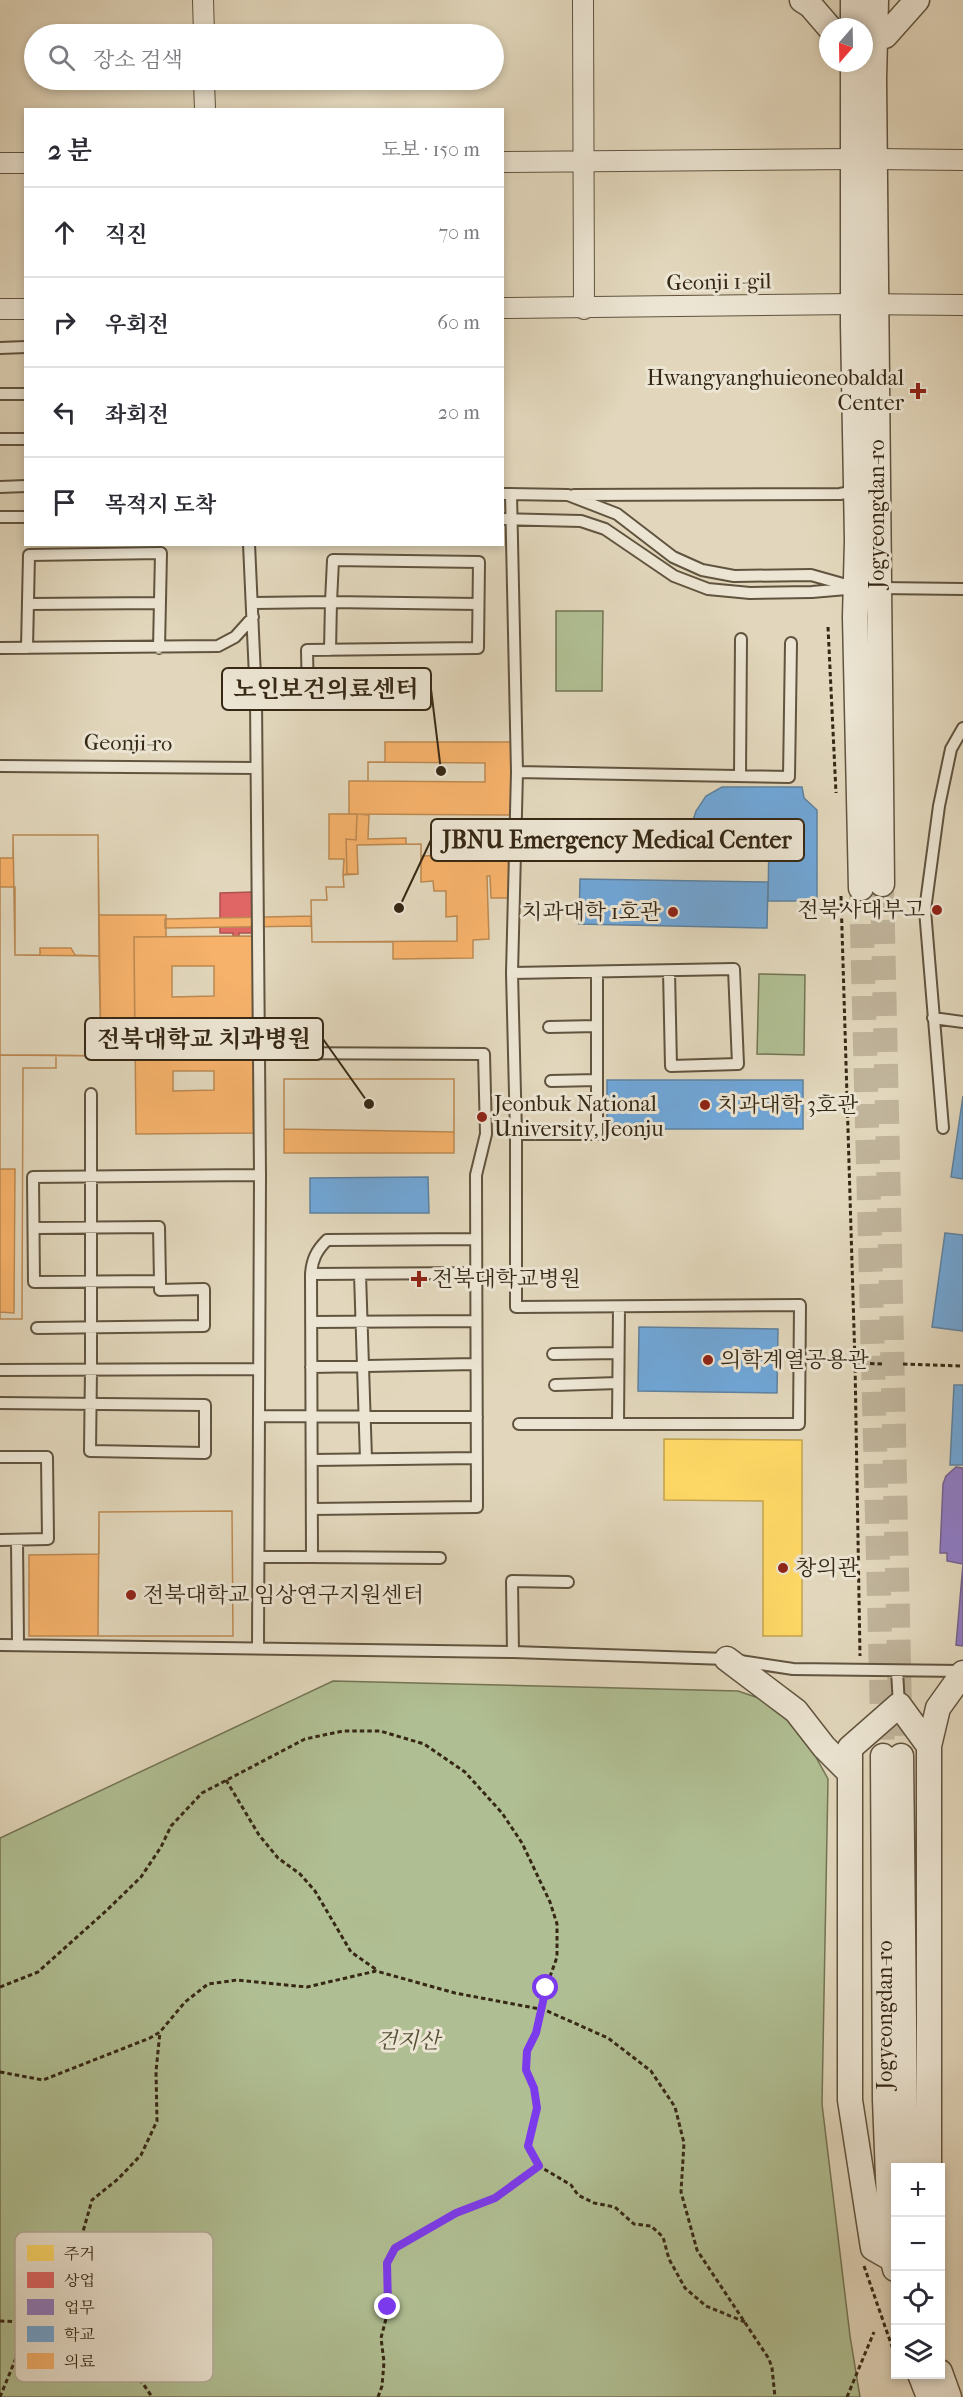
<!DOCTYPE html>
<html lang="ko">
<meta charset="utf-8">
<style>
body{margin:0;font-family:"IM FELL French Canon","Noto Serif KR",serif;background:#f7f7f7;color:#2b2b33}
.controls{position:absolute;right:18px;bottom:18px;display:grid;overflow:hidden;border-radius:0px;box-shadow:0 3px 9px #0003}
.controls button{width:54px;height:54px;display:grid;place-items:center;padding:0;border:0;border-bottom:2px solid #e1e1e2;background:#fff;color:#2b2b33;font:30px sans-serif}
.compass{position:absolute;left:819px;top:18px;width:54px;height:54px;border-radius:50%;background:#fff;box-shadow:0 3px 9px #0003;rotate:200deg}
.stop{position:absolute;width:18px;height:18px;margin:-14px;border:4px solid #7c3aed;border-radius:50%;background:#fff}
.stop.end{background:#7c3aed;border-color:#fff;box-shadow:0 2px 6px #0008}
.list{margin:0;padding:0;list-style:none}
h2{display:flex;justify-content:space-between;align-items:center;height:78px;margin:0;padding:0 24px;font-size:26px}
h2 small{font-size:20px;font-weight:400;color:#7c7c81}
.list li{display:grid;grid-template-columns:39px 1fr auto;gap:18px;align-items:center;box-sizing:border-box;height:90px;padding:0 24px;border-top:2px solid #e1e1e2}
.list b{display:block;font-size:22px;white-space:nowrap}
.list em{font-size:20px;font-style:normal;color:#7c7c81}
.icon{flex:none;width:33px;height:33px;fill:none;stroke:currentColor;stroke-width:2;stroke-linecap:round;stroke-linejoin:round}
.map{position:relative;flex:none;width:963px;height:2397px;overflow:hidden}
.search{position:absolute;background:#fff;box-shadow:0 3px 9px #0003;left:24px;top:24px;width:480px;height:66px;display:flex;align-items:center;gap:15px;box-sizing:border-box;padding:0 21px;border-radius:33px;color:#7c7c81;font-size:22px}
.panel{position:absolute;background:#fff;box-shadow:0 3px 9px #0003;left:24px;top:108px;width:480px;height:438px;border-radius:0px}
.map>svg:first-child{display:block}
.green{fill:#b0bf93;stroke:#737454;stroke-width:1.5}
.homes{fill:#ffd966;stroke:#c3a44e;stroke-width:1.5}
.shops{fill:#e06666;stroke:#ad534e;stroke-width:1.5}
.offices{fill:#8e7cc3;stroke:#74638f;stroke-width:1.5}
.schools{fill:#6fa8dc;stroke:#5e82a0;stroke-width:1.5}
.health{fill:#f6b26b;stroke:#bc8951;stroke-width:1.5;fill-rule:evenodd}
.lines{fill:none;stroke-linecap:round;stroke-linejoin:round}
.tertiary-tunnel{stroke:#c0b49b;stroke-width:24;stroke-dasharray:24 12;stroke-linecap:butt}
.service-casing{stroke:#61543f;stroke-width:14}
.minor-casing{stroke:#61543f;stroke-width:22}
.tertiary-casing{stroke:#61543f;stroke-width:27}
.path{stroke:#362815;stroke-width:3;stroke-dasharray:4.5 3;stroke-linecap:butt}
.service{stroke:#ece5d3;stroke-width:10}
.minor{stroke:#ece5d3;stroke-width:20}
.tertiary{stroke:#ece5d3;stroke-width:24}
.route{stroke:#7c3aed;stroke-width:8}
.poi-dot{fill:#8f2418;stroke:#ece5d3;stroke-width:2}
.labels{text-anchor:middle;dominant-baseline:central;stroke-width:6;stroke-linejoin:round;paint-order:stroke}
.street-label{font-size:22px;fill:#362815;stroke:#ece5d3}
.poi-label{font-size:22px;fill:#362815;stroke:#ece5d3;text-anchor:start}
.park-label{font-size:22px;font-style:italic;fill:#544e34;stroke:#ece5d3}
.key{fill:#ece5d3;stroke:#b5ac9a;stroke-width:1.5}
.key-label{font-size:16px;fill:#362815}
.leader{fill:none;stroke:#362815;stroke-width:2}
.callout-dot{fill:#362815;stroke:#ece5d3;stroke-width:2}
.callout{fill:#ece5d3;stroke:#362815;stroke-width:2}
.callout-label{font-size:24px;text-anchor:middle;font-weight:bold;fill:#362815}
</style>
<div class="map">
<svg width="963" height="2397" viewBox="0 0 963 2397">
<rect width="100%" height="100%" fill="#e2d7bc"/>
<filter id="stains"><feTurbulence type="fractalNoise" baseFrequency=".00333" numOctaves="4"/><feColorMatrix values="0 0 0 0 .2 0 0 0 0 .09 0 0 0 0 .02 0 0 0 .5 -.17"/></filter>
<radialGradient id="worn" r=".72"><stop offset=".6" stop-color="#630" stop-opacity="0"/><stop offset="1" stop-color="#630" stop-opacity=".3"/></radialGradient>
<!-- green -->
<path class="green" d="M556,611H603L602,691H556Z
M759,974L805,975L804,1055L757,1054Z
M333,1681L738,1691L773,1703L803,1734L828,1779L822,2104L850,2336L860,2397H0V1838Z"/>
<!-- homes -->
<path class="homes" d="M664,1439L802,1440V1636H763V1501L664,1500Z"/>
<!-- shops -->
<path class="shops" d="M252,892V933H239V936H233V933H220V893Z"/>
<!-- offices -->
<path class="offices" d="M956,1467L963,1468V1564L947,1561V1553H940L943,1484L946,1476Z
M963,1564V1646L956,1645Z"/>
<!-- schools -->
<path class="schools" d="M722,787H802L804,798L817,810V901H768L769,838L693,836L692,823L696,811L706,796Z
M580,879L768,882L767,928L579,924Z
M607,1080H803V1129H607Z
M963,1096V1179L951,1177Z
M428,1177L429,1213H310V1178Z
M945,1233L963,1235V1331L932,1327Z
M639,1327L778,1329L777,1393L638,1391Z
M954,1385H963V1465H950Z"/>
<!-- health -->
<path class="health" d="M385,742H513V815L349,814V781H368V762H385Z
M368,762L485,763V782L368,781Z
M329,814H357L356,840L346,839L347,874L343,875L344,859H329Z
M357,814L369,815L368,839L406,838V844L357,845L358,874H347L346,839L356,840Z
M13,835H98L101,1056L56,1055V1068H23L22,1319H0V858H13Z
M13,835H98L99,956L75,955L71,948H40V955H15Z
M421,844V856L453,855V845L499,844V852H509L510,898H491L490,876H487L489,939L473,940V958L393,959V942H312L311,900H327L326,887H344L343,875L358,874L357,845Z
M421,844V882L433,881L434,891H446V917L457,916V941L312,942L311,900H327L326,887H344L343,875L358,874L357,845Z
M0,887H15V955L99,956L101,1056L0,1055Z
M99,915H166V937H134L135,1056H101Z
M311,916V926L165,928V919Z
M253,936L255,1133L136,1134L134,937ZM172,966H214V996L172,997ZM173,1071H214V1090L173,1091Z
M0,1055H56V1068H23L22,1319H0Z
M284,1079H454V1153H284Z
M284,1079H454V1132L284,1129Z
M0,1169H15L14,1313L0,1312Z
M232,1511L233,1636H29V1555L99,1554V1512Z
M232,1511L233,1636H98L99,1512Z"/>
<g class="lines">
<!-- tertiary-tunnel -->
<path class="tertiary-tunnel" d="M882,884L901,1756
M861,888L883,1756"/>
<!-- service casing -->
<g class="service-casing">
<path id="service" d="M0,348L26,347
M0,394H26
M0,439H26
M0,487L26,486
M502,494L568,495L617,514L673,557L702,570L734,576L811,575L850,586
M511,494L517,772L512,973L516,1134V1307L800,1305L799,1424H519
M574,495L840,494L856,491
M0,517H26
M502,519L581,521L605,529L674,576L708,589L750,593L812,592L858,588
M249,544L256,699L260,1175L258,1648
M879,588L963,589
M252,603L331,602L333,560L479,562L478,648L307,650L308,698L256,699
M28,604L159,603
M0,648L218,646L235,637L253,617
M27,648L29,555L161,553L159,648
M330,650L331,602L478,604
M0,766L256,768
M517,772L789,777L791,643
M740,776L741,639
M512,973L734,969L738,1064L671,1066L669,971
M933,1018L963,1022
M549,1027L597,1026
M259,1053L484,1054L486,1134L476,1175L477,1507L312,1509
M551,1081L597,1080
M943,1128L925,910L939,806L951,749L963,728
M516,1134H597V972
M34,1228L159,1227L160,1281L34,1282L33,1177L260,1175
M311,1274C312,1260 316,1251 327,1240L476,1239
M360,1274L366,1459
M311,1322L476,1321
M37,1328L204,1326V1289L160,1290V1281
M553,1354L618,1353
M311,1367L476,1364
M0,1370L259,1369
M555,1385L618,1383
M0,1403L205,1405V1453L90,1451L91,1369V1094
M259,1416L477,1417
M618,1424L619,1307
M0,1457H47L48,1539L0,1540
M312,1460L477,1458
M17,1540L18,1645
M259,1557H312
M440,1558L312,1557L311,1274L476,1273
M0,1645L513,1652L727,1659L793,1669L962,1671
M513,1652L512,1581L568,1582
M897,1671L899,1705"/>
</g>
<!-- minor casing -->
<g class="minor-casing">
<path id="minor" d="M203,0L204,34
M583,0L584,309
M204,80L205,110
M875,159L963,160
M502,162L852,159
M0,163H26
M502,308L855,304L963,305
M0,309H26"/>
</g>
<!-- tertiary casing -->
<g class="tertiary-casing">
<path id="tertiary" d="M802,0L810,5L829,27
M876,0L874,79L882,884
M853,27V0
M875,38L885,36L917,0
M853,63V325L857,540L855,617L861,888
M727,1659L796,1711L824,1747L849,1772
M883,1756L885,2100L891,2252L895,2269
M901,1756L905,2109L908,2168
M929,2168V1746L938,1708L963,1673
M894,2260L873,2248L850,2100V1748L899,1705L929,1746
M940,2372L949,2397
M920,2374L929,2397"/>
</g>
<!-- path -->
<path class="path" d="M828,627L836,793
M841,896L855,1363L860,1656
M855,1363L885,1364
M903,1364L963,1366
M226,1780L259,1835L278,1858L300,1874L315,1891L351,1952L377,1970
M0,1987L38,1972L106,1911L141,1877L161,1847L171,1826L202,1793L305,1739L343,1731H380L424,1744L465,1772L502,1813L522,1843L550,1902L557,1924V1957L546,1988L536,2033L527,2051L526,2070L534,2088L538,2108L528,2146L539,2166L571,2185L578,2195L594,2203L615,2207L634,2224L651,2226L663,2237L669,2259L685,2288L706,2306L745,2322
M0,2072L43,2080L150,2038L160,2032L185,2002L208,1984L237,1980L307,1987L376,1971L455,1993L545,2010L608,2038L651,2071L675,2107L684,2143L681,2192L697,2250L769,2359L772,2368L775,2397
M864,2266L896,2358
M0,2321C6,2321 13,2322 19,2321C26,2319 33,2313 40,2312C78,2311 133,2366 152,2397
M0,2397L16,2358L25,2344L46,2296L78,2249L92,2200L118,2179L141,2155L157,2121L156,2071L160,2032
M378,2397L382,2386L384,2362L381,2338L389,2307L387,2263L395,2249L456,2213L495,2198L539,2166
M847,2397L874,2332"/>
<!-- service -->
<use href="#service" class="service"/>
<!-- minor -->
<use href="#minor" class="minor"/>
<!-- tertiary -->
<use href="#tertiary" class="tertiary"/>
</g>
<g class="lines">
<!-- route -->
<path class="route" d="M388,2307L387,2263L395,2248L456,2213L495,2198L539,2166L528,2146L537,2108L534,2088L526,2070L527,2051L536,2033L546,1988"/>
</g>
<!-- markers -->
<g class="poi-dot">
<path d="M915 382h6v6h6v6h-6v6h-6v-6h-6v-6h6z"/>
<circle cx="937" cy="910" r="6"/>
<circle cx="673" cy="912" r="6"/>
<circle cx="705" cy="1105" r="6"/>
<circle cx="482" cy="1117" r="6"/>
<path d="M416 1270h6v6h6v6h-6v6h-6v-6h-6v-6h6z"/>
<circle cx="708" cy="1360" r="6"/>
<circle cx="783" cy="1568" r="6"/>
<circle cx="131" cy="1595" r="6"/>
</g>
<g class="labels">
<!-- street labels -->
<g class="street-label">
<text transform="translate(719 282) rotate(-1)">Geonji 1-gil</text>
<text transform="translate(877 514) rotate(-90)">Jogyeongdan-ro</text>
<text transform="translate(128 743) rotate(1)">Geonji-ro</text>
<text transform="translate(885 2015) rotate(-90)">Jogyeongdan-ro</text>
</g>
<!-- poi labels -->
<g class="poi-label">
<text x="904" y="378" text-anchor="end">Hwangyanghuieoneobaldal<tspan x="904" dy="25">Center</tspan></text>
<text x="925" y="910" text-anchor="end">전북사대부고</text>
<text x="661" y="912" text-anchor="end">치과대학 1호관</text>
<text x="494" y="1104">Jeonbuk National<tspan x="494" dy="25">University, Jeonju</tspan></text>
<text x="717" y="1105">치과대학 3호관</text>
<text x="432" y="1279">전북대학교병원</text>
<text x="720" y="1360">의학계열공용관</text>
<text x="795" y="1568">창의관</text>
<text x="143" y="1595">전북대학교 임상연구지원센터</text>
</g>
<!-- park labels -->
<g class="park-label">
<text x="408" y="2041">건지산</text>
</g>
</g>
<!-- legend -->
<rect x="15" y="2232" width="198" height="150" rx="9" class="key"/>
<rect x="27" y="2245" width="27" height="16" fill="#ffd966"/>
<rect x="27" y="2272" width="27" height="16" fill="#e06666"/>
<rect x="27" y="2299" width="27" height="16" fill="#8e7cc3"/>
<rect x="27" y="2326" width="27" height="16" fill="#6fa8dc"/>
<rect x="27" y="2353" width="27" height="16" fill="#f6b26b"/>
<g class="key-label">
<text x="64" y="2259">주거</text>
<text x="64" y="2286">상업</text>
<text x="64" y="2313">업무</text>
<text x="64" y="2340">학교</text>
<text x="64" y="2367">의료</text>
</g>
<!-- callouts -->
<path class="leader" d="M441 771L431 689M399 908L431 840M369 1104L323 1039"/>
<g class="callout-dot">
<circle cx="441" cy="771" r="6"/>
<circle cx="399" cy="908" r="6"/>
<circle cx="369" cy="1104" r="6"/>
</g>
<g class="callout">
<rect x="222" y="668" width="209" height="42" rx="6"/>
<rect x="431" y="819" width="373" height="42" rx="6"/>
<rect x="85" y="1018" width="238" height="42" rx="6"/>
</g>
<g class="callout-label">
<text x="326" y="697">노인보건의료센터</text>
<text x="617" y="848">JBNU Emergency Medical Center</text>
<text x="204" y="1047">전북대학교 치과병원</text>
</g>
<rect width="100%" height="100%" filter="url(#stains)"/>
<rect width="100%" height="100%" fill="url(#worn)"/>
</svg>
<div class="controls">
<button>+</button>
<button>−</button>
<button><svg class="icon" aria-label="locate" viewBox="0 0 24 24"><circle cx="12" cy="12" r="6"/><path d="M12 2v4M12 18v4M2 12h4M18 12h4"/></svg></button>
<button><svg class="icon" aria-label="layers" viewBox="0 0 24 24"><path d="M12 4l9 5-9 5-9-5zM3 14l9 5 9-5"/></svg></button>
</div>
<svg class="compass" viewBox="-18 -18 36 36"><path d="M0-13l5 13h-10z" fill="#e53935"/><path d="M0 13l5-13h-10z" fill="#7c7c81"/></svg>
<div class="stop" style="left:546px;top:1988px"></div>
<div class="stop end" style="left:388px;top:2307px"></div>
<div class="search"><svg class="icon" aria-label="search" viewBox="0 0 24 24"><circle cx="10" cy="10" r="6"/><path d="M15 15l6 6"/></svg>장소 검색</div>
<section class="panel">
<h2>2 분<small>도보 · 150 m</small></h2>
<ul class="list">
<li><svg class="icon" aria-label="ahead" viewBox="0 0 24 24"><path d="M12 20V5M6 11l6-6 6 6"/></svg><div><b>직진</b></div><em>70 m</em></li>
<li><svg class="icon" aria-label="right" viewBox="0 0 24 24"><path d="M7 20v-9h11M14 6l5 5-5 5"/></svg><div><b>우회전</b></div><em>60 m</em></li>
<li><svg class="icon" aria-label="left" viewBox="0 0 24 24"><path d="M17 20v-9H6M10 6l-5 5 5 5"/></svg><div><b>좌회전</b></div><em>20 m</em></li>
<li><svg class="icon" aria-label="arrive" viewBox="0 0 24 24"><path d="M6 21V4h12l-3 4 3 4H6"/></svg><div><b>목적지 도착</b></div></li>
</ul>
</section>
</div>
